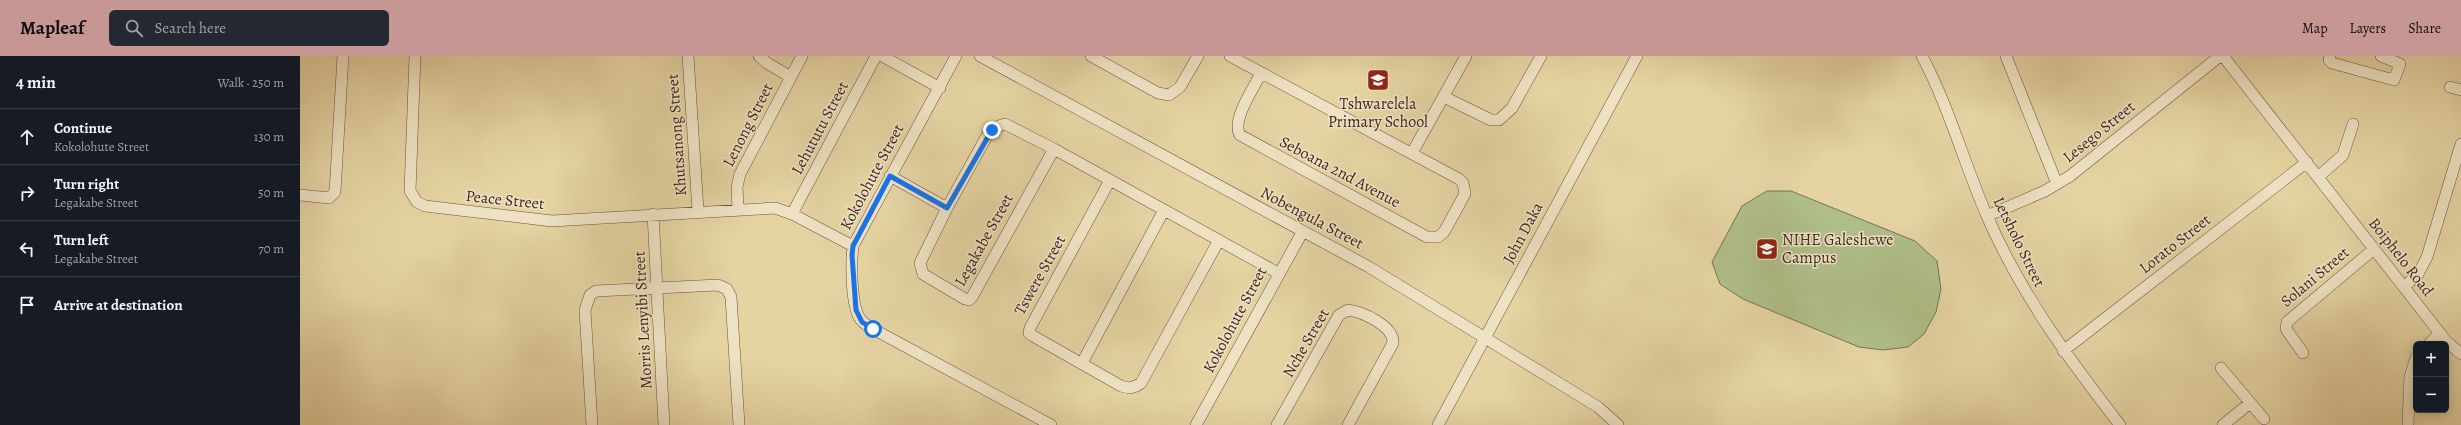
<!DOCTYPE html>
<meta charset="utf-8">
<style>
body{margin:0;font-family:Alegreya,serif;background:#242831;color:#f1f3f6}
.controls{position:absolute;right:12px;bottom:12px;display:grid;overflow:hidden;border-radius:6px;box-shadow:0 2px 10px #0003}
.controls button{width:36px;height:36px;display:grid;place-items:center;padding:0;border:0;border-bottom:1px solid #363941;background:#171b24;color:#f1f3f6;font:20px sans-serif}
.stop{position:absolute;width:12px;height:12px;margin:-9px;border:3px solid #1a73e8;border-radius:50%;background:#fff}
.stop.end{background:#1a73e8;border-color:#fff;box-shadow:0 1px 4px #0008}
.list{margin:0;padding:0;list-style:none}
h2{display:flex;justify-content:space-between;align-items:center;height:52px;margin:0;padding:0 16px;font-size:17px}
h2 small{font-size:13px;font-weight:400;color:#9ea1a6}
.list li{display:grid;grid-template-columns:26px 1fr auto;gap:12px;align-items:center;box-sizing:border-box;height:56px;padding:0 16px;border-top:1px solid #363941}
.list b{display:block;font-size:15px;white-space:nowrap}
.list p{margin:0;font-size:13px;white-space:nowrap;color:#9ea1a6}
.list em{font-size:13px;font-style:normal;color:#9ea1a6}
.icon{flex:none;width:22px;height:22px;fill:none;stroke:currentColor;stroke-width:2;stroke-linecap:round;stroke-linejoin:round}
.map{position:relative;flex:none;width:2161px;height:369px;overflow:hidden}
header{display:flex;align-items:center;gap:24px;box-sizing:border-box;height:56px;padding:0 20px;background:#c59692;color:#111}
header strong{font-size:19px}
nav{display:flex;gap:22px;margin-inline-start:auto;font-size:14px}
.search{width:280px;height:36px;background:#242831;display:flex;align-items:center;gap:10px;box-sizing:border-box;padding:0 14px;border-radius:6px;color:#9ea1a6;font-size:15px}
main{display:flex}
aside{flex:1;background:#171b24}
.map>svg:first-child{display:block}
.green{fill:#afbe89;stroke:#777354}
.lines{fill:none;stroke-linecap:round;stroke-linejoin:round}
.minor-casing{stroke:#685340;stroke-width:12}
.minor{stroke:#eee2c3;stroke-width:11}
.route{stroke:#1a73e8;stroke-width:5}
.labels{text-anchor:middle;dominant-baseline:central;stroke-width:3;stroke-linejoin:round;paint-order:stroke}
.poi-label{font-size:16px;fill:#3f2820;stroke:#eee2c3}
.street-label{font-size:16px;fill:#3f2820;stroke:#eee2c3}
</style>
<header>
<strong>Mapleaf</strong>
<div class="search"><svg class="icon" aria-label="search" viewBox="0 0 24 24"><circle cx="10" cy="10" r="6"/><path d="M15 15l6 6"/></svg>Search here</div>
<nav><a>Map</a><a>Layers</a><a>Share</a></nav>
</header>
<main>
<aside>
<h2>4 min<small>Walk · 250 m</small></h2>
<ul class="list">
<li><svg class="icon" aria-label="ahead" viewBox="0 0 24 24"><path d="M12 20V5M6 11l6-6 6 6"/></svg><div><b>Continue</b><p>Kokolohute Street</p></div><em>130 m</em></li>
<li><svg class="icon" aria-label="right" viewBox="0 0 24 24"><path d="M7 20v-9h11M14 6l5 5-5 5"/></svg><div><b>Turn right</b><p>Legakabe Street</p></div><em>50 m</em></li>
<li><svg class="icon" aria-label="left" viewBox="0 0 24 24"><path d="M17 20v-9H6M10 6l-5 5 5 5"/></svg><div><b>Turn left</b><p>Legakabe Street</p></div><em>70 m</em></li>
<li><svg class="icon" aria-label="arrive" viewBox="0 0 24 24"><path d="M6 21V4h12l-3 4 3 4H6"/></svg><div><b>Arrive at destination</b></div></li>
</ul>
</aside>
<div class="map">
<svg width="2161" height="369" viewBox="0 0 2161 369">
<rect width="100%" height="100%" fill="#e5d3a2"/>
<filter id="stains"><feTurbulence type="fractalNoise" baseFrequency=".005" numOctaves="4"/><feColorMatrix values="0 0 0 0 .2 0 0 0 0 .09 0 0 0 0 .02 0 0 0 .5 -.17"/></filter>
<radialGradient id="worn" r=".72"><stop offset=".6" stop-color="#630" stop-opacity="0"/><stop offset="1" stop-color="#630" stop-opacity=".3"/></radialGradient>
<!-- green -->
<path class="green" d="M1467,135H1491L1615,185L1637,205L1641,233L1636,256L1624,278L1608,291L1583,294L1559,291L1443,243L1420,228L1412,206L1442,150Z"/>
<g class="lines">
<!-- minor casing -->
<g class="minor-casing">
<path id="minor" d="M115,0L110,135L117,146L125,150L252,165L475,152L492,158L553,190
M388,0L398,155
M459,0L467,7L491,21
M582,0L640,32
M656,0L553,190C551,207 551,246 559,261C562,267 568,270 573,273L751,369
M680,0L1069,211L1298,351L1318,369
M791,0L858,37L869,39L880,31L898,0
M930,0L1159,123L1163,127L1165,138L1144,176L1138,181H1127L940,79C931,64 954,32 961,17
M1622,0C1649,51 1664,107 1687,160C1721,238 1768,302 1820,369
M1706,0L1757,128
M1923,0L2146,285L2161,298
M2030,0L2029,4L2032,7L2094,24L2100,8L2081,0
M2150,31L2161,34
M1144,41L1191,64H1199L1212,52L1241,0
M754,93L672,241L669,244L665,243L623,218L620,207L647,152L688,78L696,71L705,68L754,93L978,217
M1112,97L1166,0
M590,120L647,152
M2018,121L2043,99L2053,68
M810,124L730,272L729,277L733,280L821,330C829,333 834,332 841,327L919,184
M0,139L29,142L35,136L43,0
M438,154L437,131L440,118L502,0
M353,158L364,369
M492,158L576,0
M1687,160L1745,135L1770,120L1920,0
M2104,231L2118,218L2127,201L2161,88
M2129,288L2140,277
M1763,295L2007,106
M2003,297L1986,273L1987,266L2074,193
M782,307L864,154
M1921,312L1964,363
M292,369L285,254L290,239L296,235L418,229L427,233L431,241L439,369
M896,369L1003,175
M977,369L1039,259L1048,254C1063,256 1094,270 1093,287L1048,369
M1138,369L1337,0
M1923,369L1950,347
M2108,369L2110,321L2116,302"/>
</g>
<!-- minor -->
<use href="#minor" class="minor"/>
</g>
<g class="lines">
<!-- route -->
<path class="route" d="M573,273L562,266L556,254L552,199L553,190L590,120L647,152L692,74"/>
</g>
<!-- icons -->
<defs>
<g id="school-square" transform="scale(1.15)"><rect x="-9" y="-9" width="18" height="18" rx="4" fill="#8f2418" stroke="#eee2c3"/><path d="M0-5L7-2L0 1L-7-2ZM-4 1L0 2.5L4 1V4Q0 6-4 4Z" fill="#fff"/></g>
<g id="university-square" transform="scale(1.15)"><rect x="-9" y="-9" width="18" height="18" rx="4" fill="#8f2418" stroke="#eee2c3"/><path d="M0-5L7-2L0 1L-7-2ZM-4 1L0 2.5L4 1V4Q0 6-4 4Z" fill="#fff"/></g>
</defs>
<g fill-rule="evenodd">
<use href="#school-square" x="1078" y="24"/>
<use href="#university-square" x="1467" y="193"/>
</g>
<g class="labels">
<!-- poi labels -->
<g class="poi-label">
<text x="1078" y="48">Tshwarelela<tspan x="1078" dy="18">Primary School</tspan></text>
<text x="1482" y="184" text-anchor="start">NIHE Galeshewe<tspan x="1482" dy="18">Campus</tspan></text>
</g>
<!-- street labels -->
<g class="street-label">
<text transform="translate(448 69) rotate(-63)">Lenong Street</text>
<text transform="translate(520 72) rotate(-62)">Lehututu Street</text>
<text transform="translate(1799 76) rotate(-39)">Lesego Street</text>
<text transform="translate(377 79) rotate(-94)">Khutsanong Street</text>
<text transform="translate(1040 116) rotate(28)">Seboana 2nd Avenue</text>
<text transform="translate(572 121) rotate(-62)">Kokolohute Street</text>
<text transform="translate(205 144) rotate(6)">Peace Street</text>
<text transform="translate(1012 162) rotate(28)">Nobengula Street</text>
<text transform="translate(1223 177) rotate(-62)">John Daka</text>
<text transform="translate(684 184) rotate(-61)">Legakabe Street</text>
<text transform="translate(1719 186) rotate(64)">Letsholo Street</text>
<text transform="translate(1875 188) rotate(-38)">Lorato Street</text>
<text transform="translate(2101 201) rotate(52)">Boiphelo Road</text>
<text transform="translate(740 219) rotate(-61)">Tswere Street</text>
<text transform="translate(2015 221) rotate(-40)">Solani Street</text>
<text transform="translate(343 264) rotate(-93)">Morris Lenyibi Street</text>
<text transform="translate(935 264) rotate(-62)">Kokolohute Street</text>
<text transform="translate(1006 287) rotate(-60)">Nche Street</text>
</g>
</g>
<rect width="100%" height="100%" filter="url(#stains)"/>
<rect width="100%" height="100%" fill="url(#worn)"/>
</svg>
<div class="controls">
<button>+</button>
<button>−</button>
</div>
<div class="stop" style="left:573px;top:273px"></div>
<div class="stop end" style="left:692px;top:74px"></div>
</div>
</main>
